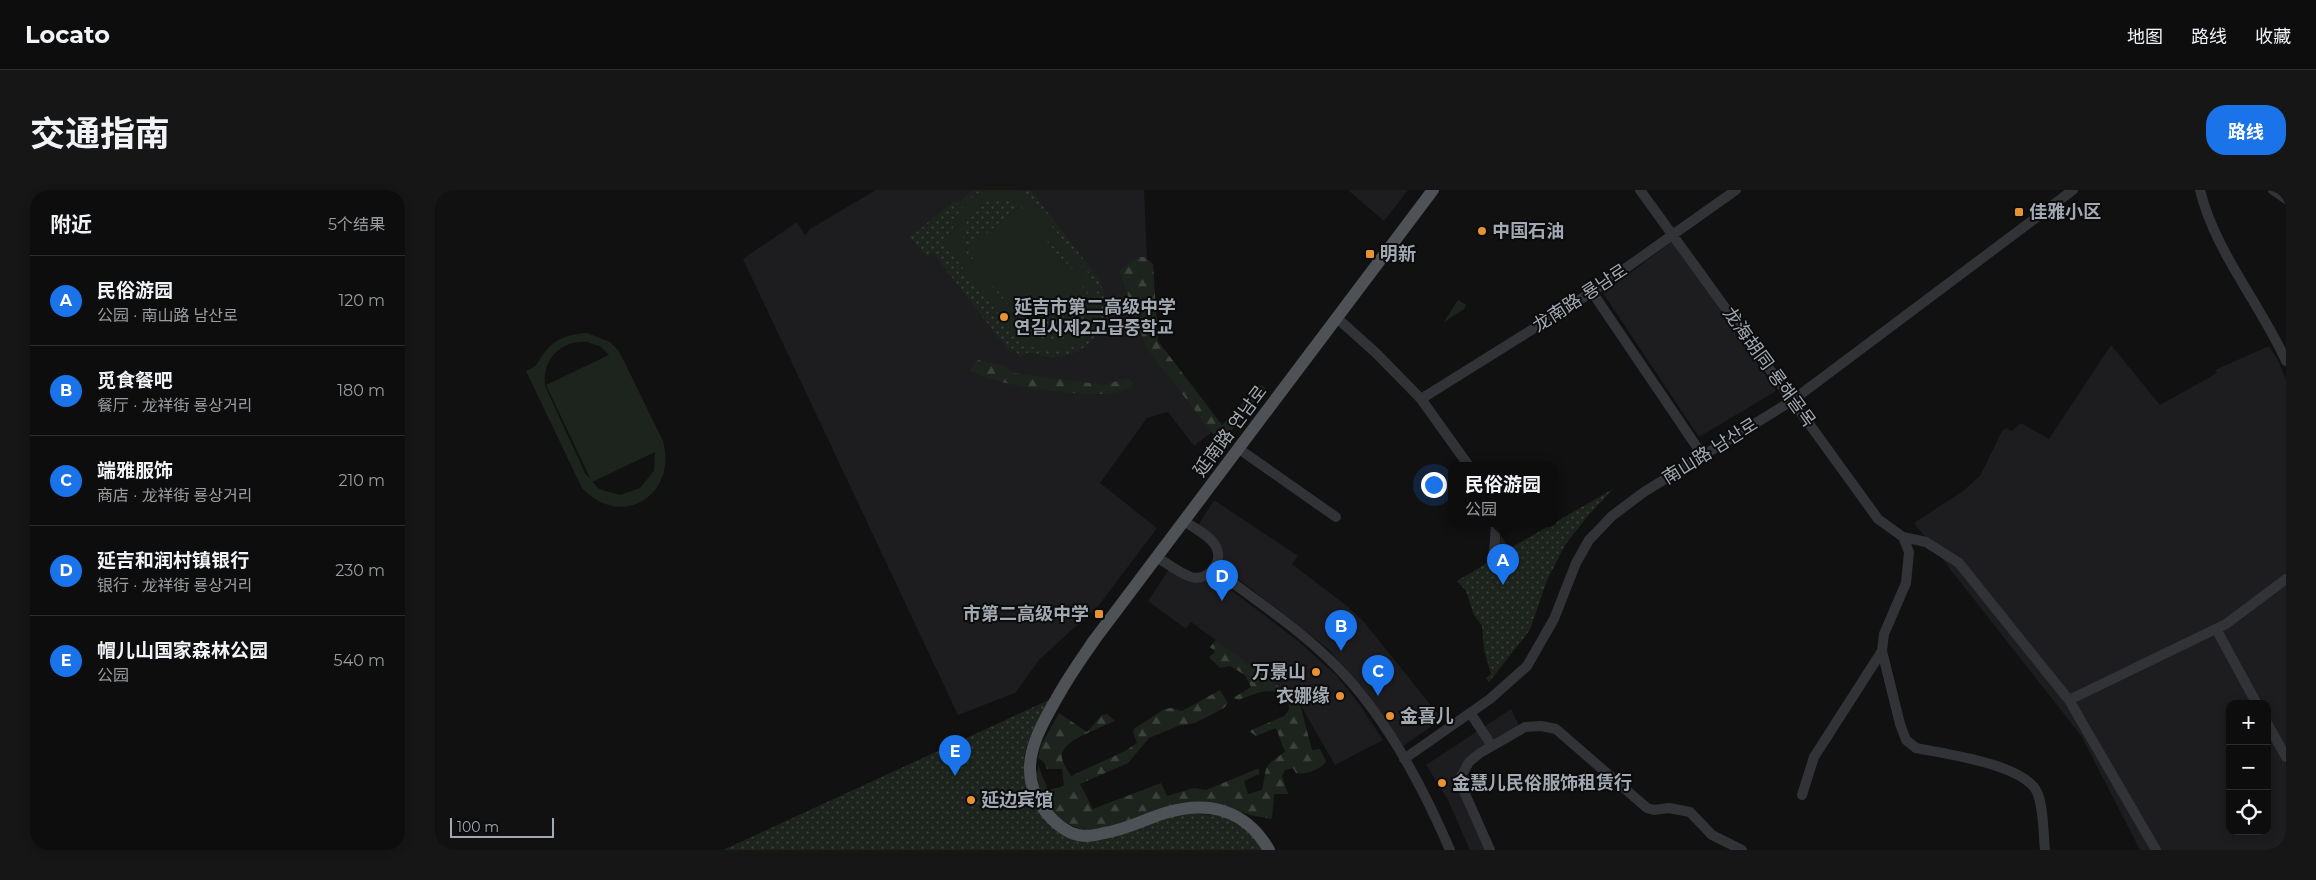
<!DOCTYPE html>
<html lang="zh">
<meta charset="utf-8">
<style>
body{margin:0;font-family:Montserrat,"Noto Sans SC","Noto Sans KR",sans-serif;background:#161617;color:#f1f3f6}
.controls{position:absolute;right:15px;bottom:15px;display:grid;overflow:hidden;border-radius:10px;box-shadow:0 2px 8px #0003}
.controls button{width:45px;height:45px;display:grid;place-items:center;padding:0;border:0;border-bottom:1px solid #2d2d2e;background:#0d0d0e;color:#f1f3f6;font:25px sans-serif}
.scale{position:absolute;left:15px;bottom:12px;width:104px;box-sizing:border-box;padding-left:5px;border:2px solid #a2a9b2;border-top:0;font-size:14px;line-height:18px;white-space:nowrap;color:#a2a9b2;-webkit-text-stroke:4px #0c0c0d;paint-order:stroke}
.you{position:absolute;left:998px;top:294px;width:18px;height:18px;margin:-12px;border:4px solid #fff;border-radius:50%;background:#1a73e8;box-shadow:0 0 0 8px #1a73e833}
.badge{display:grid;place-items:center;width:32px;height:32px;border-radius:50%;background:#1a73e8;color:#fff;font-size:16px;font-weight:700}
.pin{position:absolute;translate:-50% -41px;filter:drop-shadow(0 1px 2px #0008)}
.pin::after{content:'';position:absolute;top:26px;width:18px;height:15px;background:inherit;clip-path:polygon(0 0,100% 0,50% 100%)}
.popup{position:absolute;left:1013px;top:272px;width:110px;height:65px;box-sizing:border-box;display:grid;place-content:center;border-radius:10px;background:#0d0d0e;filter:drop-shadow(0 1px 4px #0005);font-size:16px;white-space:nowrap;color:#9a9c9e}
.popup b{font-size:19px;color:#f1f3f6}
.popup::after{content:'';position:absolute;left:50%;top:100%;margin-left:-10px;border:10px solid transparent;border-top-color:#0d0d0e}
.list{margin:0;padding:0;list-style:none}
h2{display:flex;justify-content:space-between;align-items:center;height:65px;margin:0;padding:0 20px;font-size:21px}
h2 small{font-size:16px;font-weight:400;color:#9a9c9e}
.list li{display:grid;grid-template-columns:32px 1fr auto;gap:15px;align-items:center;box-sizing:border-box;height:90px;padding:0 20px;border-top:1px solid #2d2d2e}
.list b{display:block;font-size:19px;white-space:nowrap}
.list p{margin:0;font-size:16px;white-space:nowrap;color:#9a9c9e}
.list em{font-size:16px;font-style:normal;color:#9a9c9e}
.icon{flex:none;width:28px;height:28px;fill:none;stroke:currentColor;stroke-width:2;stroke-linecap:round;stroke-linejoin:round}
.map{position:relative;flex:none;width:1851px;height:660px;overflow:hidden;border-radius:20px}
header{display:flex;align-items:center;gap:30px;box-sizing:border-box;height:70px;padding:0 25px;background:#0d0d0e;border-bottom:1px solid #2d2d2e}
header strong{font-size:24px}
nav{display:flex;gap:28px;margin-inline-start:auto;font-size:18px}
.intro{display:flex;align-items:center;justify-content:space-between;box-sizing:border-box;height:120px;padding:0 30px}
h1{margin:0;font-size:35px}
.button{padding:12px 22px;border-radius:20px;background:#1a73e8;color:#fff;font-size:18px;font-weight:700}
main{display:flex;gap:30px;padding:0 30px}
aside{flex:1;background:#0d0d0e;border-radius:20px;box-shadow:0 2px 8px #0003}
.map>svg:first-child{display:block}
.built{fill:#1d1d1f;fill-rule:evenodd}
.green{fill:url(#green-dots)}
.forest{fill:url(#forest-firs)}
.pitch{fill:#1d241d;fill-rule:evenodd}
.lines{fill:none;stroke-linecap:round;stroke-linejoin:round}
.minor{stroke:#323337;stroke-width:10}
.major{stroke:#4e5155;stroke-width:12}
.poi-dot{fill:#e79233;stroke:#0c0c0d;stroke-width:2}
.labels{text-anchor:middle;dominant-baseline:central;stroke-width:4;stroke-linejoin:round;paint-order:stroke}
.poi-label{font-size:18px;font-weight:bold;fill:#a2a9b2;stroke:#0c0c0d;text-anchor:start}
.street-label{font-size:18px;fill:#a2a9b2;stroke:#0c0c0d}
</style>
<header>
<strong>Locato</strong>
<nav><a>地图</a><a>路线</a><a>收藏</a></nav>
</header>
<div class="intro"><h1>交通指南</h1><a class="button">路线</a></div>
<main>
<aside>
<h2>附近<small>5个结果</small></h2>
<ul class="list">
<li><span class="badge">A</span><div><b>民俗游园</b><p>公园 · 南山路 남산로</p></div><em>120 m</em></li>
<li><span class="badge">B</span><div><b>觅食餐吧</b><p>餐厅 · 龙祥街 룡상거리</p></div><em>180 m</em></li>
<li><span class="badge">C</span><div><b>端雅服饰</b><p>商店 · 龙祥街 룡상거리</p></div><em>210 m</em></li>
<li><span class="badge">D</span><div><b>延吉和润村镇银行</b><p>银行 · 龙祥街 룡상거리</p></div><em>230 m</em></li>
<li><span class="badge">E</span><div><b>帽儿山国家森林公园</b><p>公园</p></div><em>540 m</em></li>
</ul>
</aside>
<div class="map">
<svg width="1851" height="660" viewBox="0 0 1851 660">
<defs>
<pattern id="green-dots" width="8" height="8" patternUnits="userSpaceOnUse" patternTransform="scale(1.25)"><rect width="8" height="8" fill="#1d241d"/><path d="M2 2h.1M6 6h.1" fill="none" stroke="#3b413b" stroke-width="1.8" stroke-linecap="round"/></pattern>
<pattern id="forest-firs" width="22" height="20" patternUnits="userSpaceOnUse" patternTransform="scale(1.25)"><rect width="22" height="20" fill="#1d241d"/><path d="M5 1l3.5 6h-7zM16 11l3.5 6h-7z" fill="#3b413b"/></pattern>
</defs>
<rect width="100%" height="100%" fill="#111112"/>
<!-- built -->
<path class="built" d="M441,0H709L716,159L778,241L759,256L733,222L712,228L665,293L722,338L664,415L604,470L580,503L523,525L308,69L362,32L370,45L375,39Z
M913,0H973L949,31Z
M1238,51L1341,201L1264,247L1168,103Z
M1676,155L1725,215L1782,183L1780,180L1834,156L1844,172L1851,190V660H1705L1647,547L1479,333L1528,301L1545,286L1567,241L1571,238L1577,241L1586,233L1614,249ZM1795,514H1832V641H1795Z
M779,310L863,366L857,374L912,416L929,432L1007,529L968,556L932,503L892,458L788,377L764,334Z
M735,378L755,391L780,390L788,394L863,451L901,485L922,511L948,550L900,575L865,514L855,504L756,432L751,439L713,411Z
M1076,519L1084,536L1028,573L1022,582V598L1050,660H1035L1012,608L991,575Z"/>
<!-- green -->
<path class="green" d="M538,0L596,1L664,89C685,138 644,182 594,162L585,167L580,160L575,162L498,63L492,67L475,47L519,11L522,14Z
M1178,299L1151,328L1130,355L1112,390L1095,440L1054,492L1051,488L1056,484L1049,460L1047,436L1039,425L1031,401L1022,391L1062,367L1066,346L1074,359Z
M616,509C598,542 581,561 593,600C596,608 599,618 605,624C615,632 628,638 638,645L748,623L796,626L831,660H288Z"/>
<!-- forest -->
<path class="forest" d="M704,67H710L718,74L723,151L787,235L825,195L831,198L793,245L778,244L711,157L684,80Z
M1023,110L1031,115L1029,119L1009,132Z
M543,170L567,175L579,183L669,195L692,188L698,193C692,214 598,199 579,195C564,192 549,186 534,181Z
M781,450L860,508L865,514L877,560L885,559L891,572C883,580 872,585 861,583L858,578L850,580L847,586L853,604H839L837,629L815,625L789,616L672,640H646L624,629L609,615L599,585L603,581V575L613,600L629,596L627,579H612L609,572L603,568L606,555L624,523L652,542L667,525L672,524L680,531C667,537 629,550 627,564C626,571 633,581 636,586L690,561L702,553L698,542L699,539L729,519L736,518L747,521L785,500L793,513L789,518L760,533L743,536L714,548L693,573L645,594L658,619L726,593L732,606L759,598L771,600L822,579H824V584L809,591L813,604L827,600C833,575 826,578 850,562L841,538L821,546L814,541L849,526C857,519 854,514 850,505C832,497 821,503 804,510L798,508L816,497L810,485L795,476L785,478L774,467L780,462L775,457Z"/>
<!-- pitch -->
<path class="pitch" d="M549,0H581L594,7L657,88C679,138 642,175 592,155L589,157L507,51L517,43C520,22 530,10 549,0ZM560,9L573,10L585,15L648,91C669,130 635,164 596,144L534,68C520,41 531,18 560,9Z
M585,17L651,101L596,144L531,59Z
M152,143L175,152L184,161L228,251C243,306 186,340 147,298L91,181C106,174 101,173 110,162C120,148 136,144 152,143ZM153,152L166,157L174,165L111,195L157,292L220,262L219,281L205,298L185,305L164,299L150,283L110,196C107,169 126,150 153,152Z"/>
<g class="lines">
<!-- minor -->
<path class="minor" d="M1205,0L1443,329L1468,347L1491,352L1524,373L1634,510L1721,660
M1765,0C1780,62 1825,113 1851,171
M1838,0L1851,9
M1157,102L1268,266
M902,128L941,163L986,209L1034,276
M986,209L1157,102L1301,0
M804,259L901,327
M1468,347L1474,362L1471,393L1449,444L1447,461L1465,534L1471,550L1481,558C1510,564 1589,574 1602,602C1609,619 1608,642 1610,660
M1059,363L1061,334
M721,367C732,373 744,383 756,387C774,392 790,371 780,355C774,345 759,338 749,331
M779,379C820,410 865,439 901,476C951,526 987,595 1015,660
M1781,439L1822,514
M1634,510L1791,434L1851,389
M1036,524L1057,556
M1832,533L1851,567
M969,569L1055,509L1092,476L1119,429L1141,373L1154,350L1177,326L1209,302L1358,210L1638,0
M1367,605L1379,567L1447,461
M1055,660L1027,597L1026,586L1034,572L1045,563L1090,537L1106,536L1121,539L1212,618L1219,620L1234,618L1255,622L1277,645L1307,660"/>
<!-- major -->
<path class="major" d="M834,660C811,620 774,610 730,623C710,629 691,640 669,643C662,645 651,647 643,645C630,642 618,631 610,621C579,580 602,543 623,506C634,486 647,468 660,449L998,0"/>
</g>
<!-- markers -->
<g class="poi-dot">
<rect x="1579" y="17" width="10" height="10" rx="2.5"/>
<circle cx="1047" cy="41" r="5"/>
<rect x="930" y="59" width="10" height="10" rx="2.5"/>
<circle cx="569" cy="127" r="5"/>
<rect x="659" y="419" width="10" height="10" rx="2.5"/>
<circle cx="881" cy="482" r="5"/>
<circle cx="905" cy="506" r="5"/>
<circle cx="955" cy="526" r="5"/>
<circle cx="1007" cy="593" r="5"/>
<circle cx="536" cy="610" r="5"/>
</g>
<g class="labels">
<!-- poi labels -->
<g class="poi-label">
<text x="1594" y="22">佳雅小区</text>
<text x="1057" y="41">中国石油</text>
<text x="945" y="64">明新</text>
<text x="579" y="117">延吉市第二高级中学<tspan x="579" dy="21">연길시제2고급중학교</tspan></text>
<text x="654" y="424" text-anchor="end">市第二高级中学</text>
<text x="871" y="482" text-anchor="end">万景山</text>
<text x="895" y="506" text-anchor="end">衣娜缘</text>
<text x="965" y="526">金喜儿</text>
<text x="1017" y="593">金慧儿民俗服饰租赁行</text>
<text x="546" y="610">延边宾馆</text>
</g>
<!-- street labels -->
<g class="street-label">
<text transform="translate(1145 108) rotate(-33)">龙南路 룡남로</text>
<text transform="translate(1334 177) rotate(54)">龙海胡同 룡해골목</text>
<text transform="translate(795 241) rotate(-53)">延南路 연남로</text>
<text transform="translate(1275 261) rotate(-32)">南山路 남산로</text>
</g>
</g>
</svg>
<div class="controls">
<button>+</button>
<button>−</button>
<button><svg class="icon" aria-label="locate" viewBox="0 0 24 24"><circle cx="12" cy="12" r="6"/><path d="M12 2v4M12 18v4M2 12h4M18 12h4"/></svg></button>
</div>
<div class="scale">100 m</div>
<div class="you"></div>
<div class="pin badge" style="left:1068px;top:395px">A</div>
<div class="popup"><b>民俗游园</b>公园</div>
<div class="pin badge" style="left:906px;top:461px">B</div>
<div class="pin badge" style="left:943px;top:506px">C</div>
<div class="pin badge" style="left:787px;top:411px">D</div>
<div class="pin badge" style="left:520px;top:586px">E</div>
</div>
</main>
